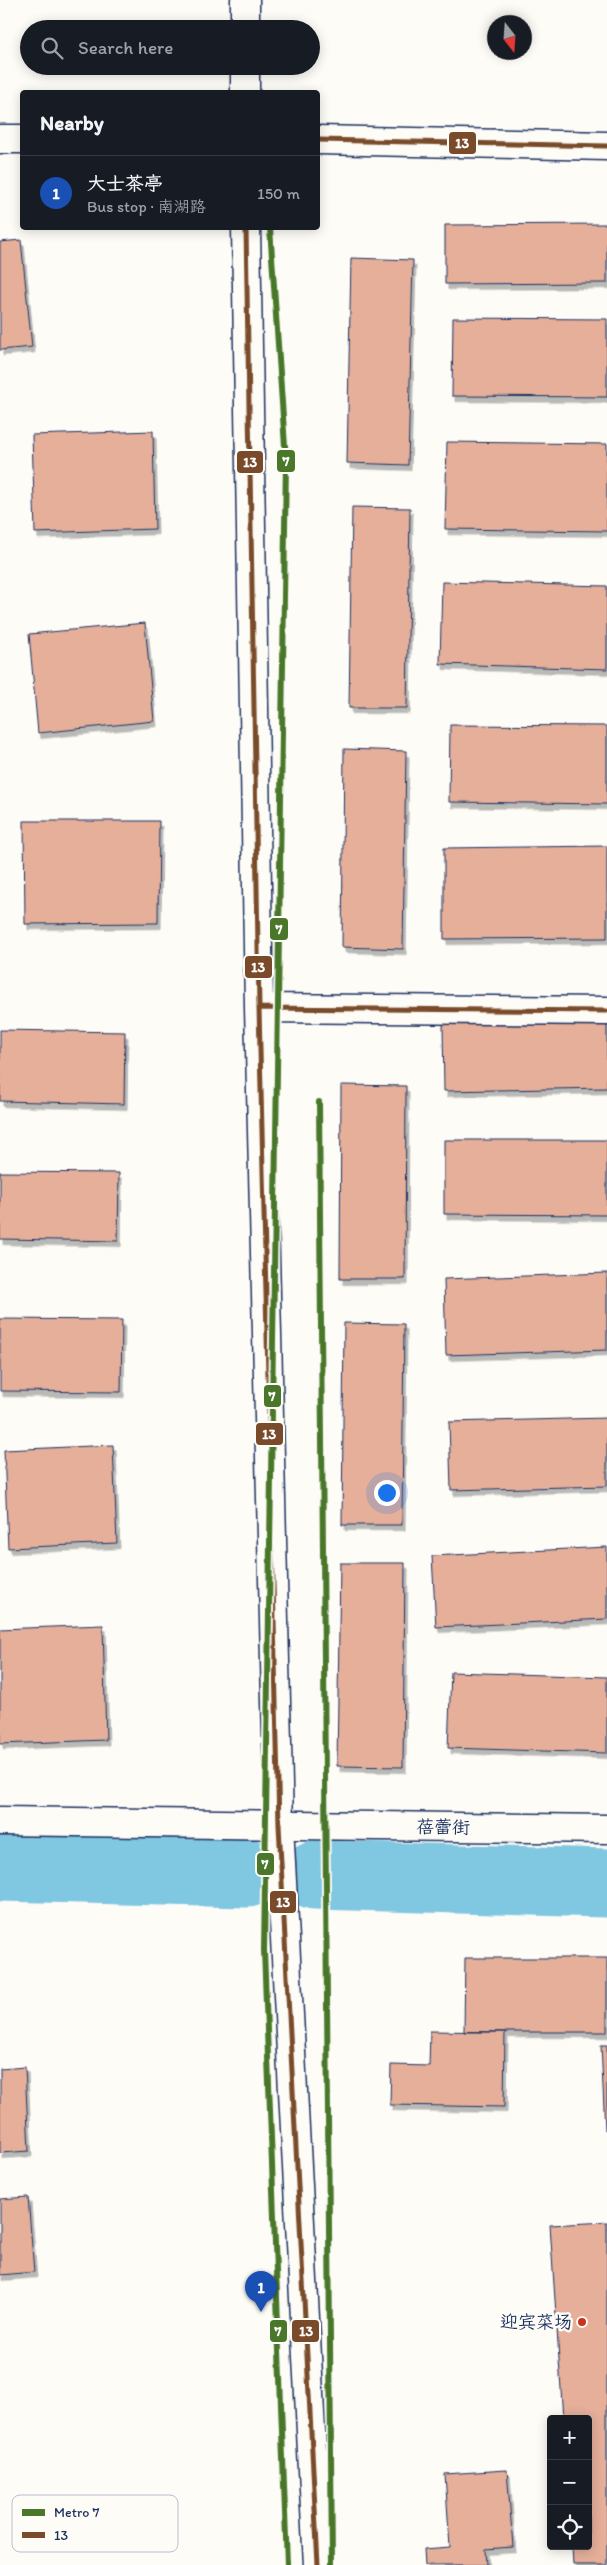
<!DOCTYPE html>
<meta charset="utf-8">
<style>
body{margin:0;font-family:Itim,"LXGW WenKai TC",sans-serif;background:#242831;color:#f1f3f6}
.controls{position:absolute;right:15px;bottom:15px;display:grid;overflow:hidden;border-radius:5px;box-shadow:0 2px 12px #0003}
.controls button{width:45px;height:45px;display:grid;place-items:center;padding:0;border:0;border-bottom:1px solid #363941;background:#171b24;color:#f1f3f6;font:25px sans-serif}
.compass{position:absolute;left:487px;top:15px;width:45px;height:45px;border-radius:50%;background:#171b24;box-shadow:0 2px 12px #0003;rotate:163deg}
.you{position:absolute;left:386px;top:1492px;width:18px;height:18px;margin:-12px;border:4px solid #fff;border-radius:50%;background:#1a73e8;box-shadow:0 0 0 8px #1a73e833}
.badge{display:grid;place-items:center;width:32px;height:32px;border-radius:50%;background:#c8321e;color:#fff;font-size:16px;font-weight:700}
.pin{position:absolute;translate:-50% -41px;filter:drop-shadow(0 1px 2px #0008)}
.pin::after{content:'';position:absolute;top:26px;width:18px;height:15px;background:inherit;clip-path:polygon(0 0,100% 0,50% 100%)}
.list{margin:0;padding:0;list-style:none}
h2{display:flex;justify-content:space-between;align-items:center;height:65px;margin:0;padding:0 20px;font-size:21px}
h2 small{font-size:16px;font-weight:400;color:#9ea1a6}
.list li{display:grid;grid-template-columns:32px 1fr auto;gap:15px;align-items:center;box-sizing:border-box;height:75px;padding:0 20px;border-top:1px solid #363941}
.list b{display:block;font-size:19px;white-space:nowrap}
.list p{margin:0;font-size:16px;white-space:nowrap;color:#9ea1a6}
.list em{font-size:16px;font-style:normal;color:#9ea1a6}
.icon{flex:none;width:28px;height:28px;fill:none;stroke:currentColor;stroke-width:2;stroke-linecap:round;stroke-linejoin:round}
.map{position:relative;flex:none;width:607px;height:2565px;overflow:hidden}
.search{position:absolute;background:#171b24;box-shadow:0 2px 12px #0003;left:20px;top:20px;width:300px;height:55px;display:flex;align-items:center;gap:12px;box-sizing:border-box;padding:0 18px;border-radius:28px;color:#9ea1a6;font-size:19px}
.panel{position:absolute;background:#171b24;box-shadow:0 2px 12px #0003;left:20px;top:90px;width:300px;height:140px;border-radius:5px}
.map>svg:first-child{display:block}
.lines{fill:none;stroke-linecap:round;stroke-linejoin:round}
.river{stroke:#80c7e1;stroke-width:69}
.building{fill:#e5af9a;stroke:#1b2f5e;filter:url(#shadow)}
.minor-casing{stroke:#1b2f5e;stroke-width:31}
.minor{stroke:#fdfcf7;stroke-width:28}
.bus-1-casing{stroke:#fdfcf7;stroke-width:9}
.bus-1{stroke:#7a4b2a;stroke-width:5}
.metro-1-casing{stroke:#fdfcf7;stroke-width:10}
.metro-1{stroke:#4a7729;stroke-width:6}
.poi-dot{fill:#c8321e;stroke:#fdfcf7;stroke-width:2}
.labels{text-anchor:middle;dominant-baseline:central;stroke-width:5;stroke-linejoin:round;paint-order:stroke}
.street-label{font-size:18px;fill:#1b2f5e;stroke:#fdfcf7}
.poi-label{font-size:18px;fill:#1b2f5e;stroke:#fdfcf7;text-anchor:end}
.key{fill:#fdfcf7;stroke:#b9bec9;stroke-width:1}
.key-label{font-size:14px;fill:#1b2f5e}
.line-badge{stroke:#fdfcf7;stroke-width:2}
.badge-label{font-size:14px;text-anchor:middle;font-weight:bold;fill:#fff}
</style>
<div class="map">
<svg width="607" height="2565" viewBox="0 0 607 2565">
<defs>
<filter id="shadow"><feDropShadow dx="3" dy="5.5" stdDeviation="0" flood-color="#0004"/></filter>
</defs>
<rect width="100%" height="100%" fill="#fdfcf7"/>
<filter id="ink" filterUnits="userSpaceOnUse"><feTurbulence type="fractalNoise" baseFrequency=".02" numOctaves="2"/><feDisplacementMap in="SourceGraphic" scale="10" xChannelSelector="R" yChannelSelector="G"/><feConvolveMatrix kernelMatrix="1 2 1 2 8 2 1 2 1" color-interpolation-filters="sRGB"/></filter>
<g filter="url(#ink)">
<g class="lines">
<!-- river -->
<path class="river" d="M0,1867L247,1873
M315,1875L607,1883"/>
</g>
<!-- building -->
<path class="building" d="M607,224V283L445,284V225Z
M21,240L32,347L0,350V242Z
M351,258L413,260L408,465L347,463Z
M453,318L607,319V397L452,396Z
M153,431L155,529L35,533L32,435Z
M447,442L607,444V531L445,529Z
M352,507L410,508L407,708H349Z
M442,582L607,586V669L440,664Z
M145,623L154,721L38,733L29,634Z
M450,725L607,726V804L449,802Z
M344,749L406,751L403,949L342,947Z
M24,821H159L158,923L25,924Z
M607,846V938L444,939V848Z
M607,1021V1088L444,1091L443,1024Z
M0,1030L125,1032L124,1104L0,1101Z
M341,1085L406,1086L405,1279H340Z
M444,1140H607V1215L444,1214Z
M0,1172L119,1173L118,1241L0,1239Z
M607,1273V1350L446,1355L444,1279Z
M0,1319L122,1320L121,1392L0,1391Z
M344,1323L404,1324L402,1525H342Z
M607,1418V1486L451,1490L449,1422Z
M113,1445L117,1543L8,1548L4,1450Z
M607,1547V1619L436,1627L432,1556Z
M340,1563H405L403,1767L337,1766Z
M103,1625L106,1740L0,1744V1629Z
M451,1672L607,1677V1753L448,1748Z
M465,1958H607V2032H464Z
M430,2031L505,2032L504,2107L390,2105L391,2065L429,2066Z
M601,2045H607V2130H605Z
M25,2067L29,2151L0,2153V2069Z
M28,2197L34,2272L0,2275V2199Z
M607,2222V2565H573L572,2546H588V2419H563L550,2225Z
M507,2470L513,2547L486,2549L487,2565H425L424,2549L450,2547L445,2474Z"/>
<g class="lines">
<!-- minor casing -->
<g class="minor-casing">
<path id="minor" d="M245,29V0
M245,92V66
M0,139H22
M318,140L607,146
M246,228L259,1008L279,1825L318,2565
M259,1008L607,1011
M0,1821L607,1829"/>
</g>
<!-- minor -->
<use href="#minor" class="minor"/>
<!-- bus-1 casing -->
<g class="bus-1-casing">
<path id="bus-1" d="M318,140L607,146
M246,228L259,1008L279,1825L318,2565
M259,1008L607,1011"/>
</g>
<!-- bus-1 -->
<use href="#bus-1" class="bus-1"/>
<!-- metro-1 casing -->
<g class="metro-1-casing">
<path id="metro-1" d="M270,228L286,461L264,1950L287,2565
M319,1102L332,2565"/>
</g>
<!-- metro-1 -->
<use href="#metro-1" class="metro-1"/>
</g>
</g>
<!-- markers -->
<circle class="poi-dot" cx="582" cy="2322" r="5"/>
<g class="labels">
<!-- street labels -->
<g class="street-label">
<text transform="translate(443 1827) rotate(1)">蓓蕾街</text>
</g>
<!-- poi labels -->
<g class="poi-label">
<text x="572" y="2322">迎宾菜场</text>
</g>
</g>
<!-- legend -->
<rect x="12" y="2495" width="166" height="57" rx="8" class="key"/>
<rect x="22" y="2509" width="23" height="7" fill="#4a7729"/>
<rect x="22" y="2532" width="23" height="6" fill="#7a4b2a"/>
<g class="key-label">
<text x="54" y="2517">Metro 7</text>
<text x="54" y="2540">13</text>
</g>
<g class="line-badge">
<rect x="448" y="131" width="29" height="24" rx="5" fill="#7a4b2a"/>
<rect x="276" y="449" width="20" height="24" rx="5" fill="#4a7729"/>
<rect x="236" y="450" width="28" height="24" rx="5" fill="#7a4b2a"/>
<rect x="269" y="917" width="20" height="24" rx="5" fill="#4a7729"/>
<rect x="244" y="955" width="29" height="24" rx="5" fill="#7a4b2a"/>
<rect x="263" y="1384" width="19" height="24" rx="5" fill="#4a7729"/>
<rect x="255" y="1422" width="29" height="24" rx="5" fill="#7a4b2a"/>
<rect x="256" y="1852" width="19" height="24" rx="5" fill="#4a7729"/>
<rect x="269" y="1890" width="28" height="24" rx="5" fill="#7a4b2a"/>
<rect x="269" y="2319" width="19" height="24" rx="5" fill="#4a7729"/>
<rect x="291" y="2319" width="29" height="24" rx="5" fill="#7a4b2a"/>
</g>
<g class="badge-label">
<text x="462" y="148">13</text>
<text x="286" y="466">7</text>
<text x="250" y="467">13</text>
<text x="279" y="934">7</text>
<text x="258" y="972">13</text>
<text x="272" y="1401">7</text>
<text x="269" y="1439">13</text>
<text x="265" y="1869">7</text>
<text x="283" y="1907">13</text>
<text x="278" y="2336">7</text>
<text x="306" y="2336">13</text>
</g>
</svg>
<div class="controls">
<button>+</button>
<button>−</button>
<button><svg class="icon" aria-label="locate" viewBox="0 0 24 24"><circle cx="12" cy="12" r="6"/><path d="M12 2v4M12 18v4M2 12h4M18 12h4"/></svg></button>
</div>
<svg class="compass" viewBox="-18 -18 36 36"><path d="M0-13l5 13h-10z" fill="#e53935"/><path d="M0 13l5-13h-10z" fill="#9ea1a6"/></svg>
<div class="you"></div>
<div class="pin badge" style="left:261px;top:2312px;background:#1a4fb4">1</div>
<div class="search"><svg class="icon" aria-label="search" viewBox="0 0 24 24"><circle cx="10" cy="10" r="6"/><path d="M15 15l6 6"/></svg>Search here</div>
<section class="panel">
<h2>Nearby<small></small></h2>
<ul class="list">
<li><span class="badge" style="background:#1a4fb4">1</span><div><b>大士茶亭</b><p>Bus stop · 南湖路</p></div><em>150 m</em></li>
</ul>
</section>
</div>
